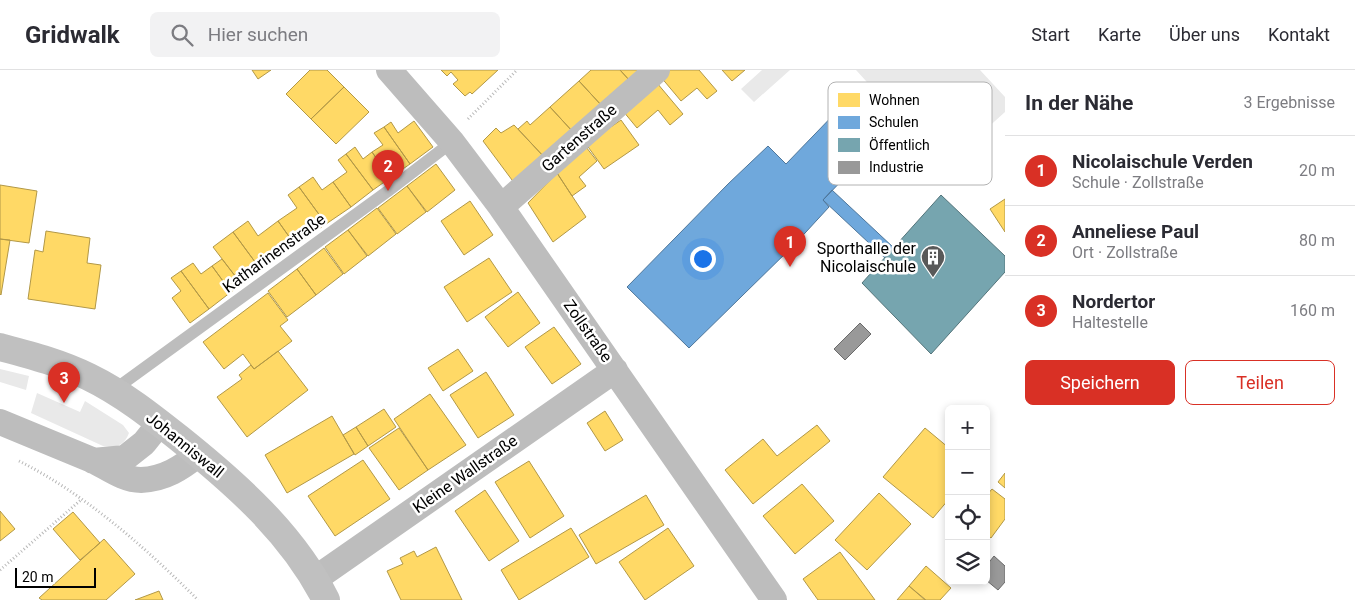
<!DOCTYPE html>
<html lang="de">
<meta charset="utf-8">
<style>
body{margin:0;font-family:Roboto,sans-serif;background:#f2f2f3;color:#2b2b33}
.controls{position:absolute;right:15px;bottom:15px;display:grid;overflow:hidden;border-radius:8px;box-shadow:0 2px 8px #0003}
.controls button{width:45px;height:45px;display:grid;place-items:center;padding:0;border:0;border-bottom:1px solid #e1e1e2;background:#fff;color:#2b2b33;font:25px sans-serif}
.scale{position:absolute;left:15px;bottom:12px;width:81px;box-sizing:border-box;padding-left:5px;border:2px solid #000;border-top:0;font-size:14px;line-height:18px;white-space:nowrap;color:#000;-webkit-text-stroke:4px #fff;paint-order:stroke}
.you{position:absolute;left:702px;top:188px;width:18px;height:18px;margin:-12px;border:4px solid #fff;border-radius:50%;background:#1a73e8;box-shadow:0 0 0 8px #1a73e833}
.badge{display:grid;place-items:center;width:32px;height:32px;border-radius:50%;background:#d93025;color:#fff;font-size:16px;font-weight:700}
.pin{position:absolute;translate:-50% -41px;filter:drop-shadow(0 1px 2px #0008)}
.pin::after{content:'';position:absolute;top:26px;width:18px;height:15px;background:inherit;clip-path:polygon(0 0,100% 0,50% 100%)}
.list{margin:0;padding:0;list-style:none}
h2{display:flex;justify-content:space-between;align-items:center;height:65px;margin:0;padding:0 20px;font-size:21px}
h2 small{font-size:16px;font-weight:400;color:#7c7c81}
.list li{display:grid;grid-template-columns:32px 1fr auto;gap:15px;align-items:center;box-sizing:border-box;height:70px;padding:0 20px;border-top:1px solid #e1e1e2}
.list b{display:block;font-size:19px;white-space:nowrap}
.list p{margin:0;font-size:16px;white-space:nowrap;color:#7c7c81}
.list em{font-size:16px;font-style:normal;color:#7c7c81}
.actions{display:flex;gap:10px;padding:15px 20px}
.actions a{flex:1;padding:11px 0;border:1px solid #d93025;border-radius:8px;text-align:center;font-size:18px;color:#d93025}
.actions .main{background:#d93025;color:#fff}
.icon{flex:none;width:28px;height:28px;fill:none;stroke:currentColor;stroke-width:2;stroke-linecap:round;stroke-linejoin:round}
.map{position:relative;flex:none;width:1005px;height:530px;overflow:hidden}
header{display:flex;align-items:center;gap:30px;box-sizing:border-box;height:70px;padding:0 25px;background:#fff;border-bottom:1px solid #e1e1e2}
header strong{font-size:24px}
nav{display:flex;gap:28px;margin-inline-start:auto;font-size:18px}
.search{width:350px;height:45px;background:#f2f2f3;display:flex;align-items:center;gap:12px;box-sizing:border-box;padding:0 18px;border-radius:8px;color:#7c7c81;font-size:19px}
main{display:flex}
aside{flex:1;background:#fff}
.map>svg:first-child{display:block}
.green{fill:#e9e9e9}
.homes{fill:#ffd966;stroke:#b29847}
.schools{fill:#6fa8dc;stroke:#4e769a}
.public{fill:#76a5af;stroke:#53747a}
.industry{fill:#999;stroke:#6b6b6b}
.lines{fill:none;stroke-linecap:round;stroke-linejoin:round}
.path{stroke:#b8b8b8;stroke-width:3;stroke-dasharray:1 2.5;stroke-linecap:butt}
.lane{stroke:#bdbdbd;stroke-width:12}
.street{stroke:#bdbdbd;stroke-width:26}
.secondary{stroke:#c0c0c0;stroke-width:28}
.labels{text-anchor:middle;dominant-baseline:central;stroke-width:5;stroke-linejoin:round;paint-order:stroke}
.street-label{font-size:16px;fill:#000;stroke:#fff}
.poi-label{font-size:16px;fill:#000;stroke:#fff;text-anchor:end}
.key{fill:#fff;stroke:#b2b2b2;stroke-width:1}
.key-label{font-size:14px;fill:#000}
</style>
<header>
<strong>Gridwalk</strong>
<div class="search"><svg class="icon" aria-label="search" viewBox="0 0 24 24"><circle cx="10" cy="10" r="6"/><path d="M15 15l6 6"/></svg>Hier suchen</div>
<nav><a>Start</a><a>Karte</a><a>Über uns</a><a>Kontakt</a></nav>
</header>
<main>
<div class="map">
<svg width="1005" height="530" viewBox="0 0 1005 530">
<rect width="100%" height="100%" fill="#fff"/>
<!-- green -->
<path class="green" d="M762,0H790L754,32L741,19Z
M856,0H980L1005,27V42L944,97Z
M0,299L29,306L26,320L0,312Z
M37,323L80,342L85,331L123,355L129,363C124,376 116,378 103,376L31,343Z"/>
<!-- homes -->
<path class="homes" d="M252,0H271L258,9Z
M310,0H327L344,17L311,49L286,24Z
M441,0H498L472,24L470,22L465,26L453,14L458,10L451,2L447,6Z
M591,0H620L630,11L602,36L579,11Z
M620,0H642L630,11Z
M667,0H699L717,21L707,29L697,18L681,31L660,6Z
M722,0H745L732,11Z
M579,11L602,36L573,62L550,37Z
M657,13L683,44L670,55L658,40L637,58L623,41Z
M344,17L369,42L336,74L311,49Z
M550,37L573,62L545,88L518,59L527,51L530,55Z
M621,50L639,75L604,99L586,74Z
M414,51L433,77L410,94L384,57L391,52L398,63Z
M514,55L545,88L515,114L483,71L496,58L501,63Z
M384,57L410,94L390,108L372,82L383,75L374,63Z
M355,77L363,89L372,82L390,108L373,120L346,84Z
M586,77L597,91L579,107L586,116L572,126L557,103Z
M346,84L373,120L351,137L333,112L347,102L338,90Z
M436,94L455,120L427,142L407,116Z
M557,103L586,147L553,172L528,133Z
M313,107L322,120L333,112L351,137L326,154L299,117Z
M0,115L37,121L29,173L0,169Z
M407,116L426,142L397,164L378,138Z
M299,117L326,154L295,175L278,151L297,138L288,125Z
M1005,129V162L990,139Z
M470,131L493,165L464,185L441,151Z
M377,138L396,164L368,186L348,160Z
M248,151L258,166L278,151L295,175L261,200L233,162Z
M348,160L367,186L344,204L325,177Z
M46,161L90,168L87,193L101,195L95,239L28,229L35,180L43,182Z
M233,162L261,200L242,215L213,177Z
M0,169L10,170L1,225L0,224Z
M324,178L343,204L316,225L297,199Z
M489,188L512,222L467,252L444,217Z
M222,189L242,215L231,222L212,196Z
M193,193L201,204L212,196L231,222L209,239L181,201Z
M297,199L316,225L287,247L268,221Z
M181,201L209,239L190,253L172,228L181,221L171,208Z
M518,222L540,253L508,277L485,247Z
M268,223L288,250L280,256L292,271L254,299L243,284L224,299L203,272Z
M554,257L581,294L552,314L525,277Z
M458,279L473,301L443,321L428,298Z
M278,281L308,320L247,367L217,327L242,309L239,305L251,295L254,299Z
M486,302L514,345L478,368L450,325Z
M430,324L466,375L428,400L394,349Z
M384,339L396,357L368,376L356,357Z
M605,341L623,370L605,381L587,353Z
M332,346L354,384L287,423L265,385Z
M817,355L830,371L753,434L725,400L763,369L777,386Z
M356,357L368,376L355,385L343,365Z
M399,358L428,400L399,420L369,378Z
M925,358L949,378V429L933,448L883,407Z
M363,390L390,429L335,466L308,426Z
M529,391L564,446L530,468L495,412Z
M1005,403V418L998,412Z
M802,414L834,451L795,484L763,446Z
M992,419L1005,429V449L991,468L986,464V426Z
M485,420L519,471L489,491L455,441Z
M879,423L911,454L867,500L835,470Z
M646,425L664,455L596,494L579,465Z
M0,441L15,459L0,471Z
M73,442L100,473L80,490L53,459Z
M571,458L589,487L519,530L501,500Z
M668,458L694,496L645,530L619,492Z
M104,469L135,504L106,530H42L39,528Z
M436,477L462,530H401L387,501L403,494L400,488L414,481L417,487Z
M840,482L875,530H818L803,509Z
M926,496L951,518L940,530H926L909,516Z
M909,516L925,530H897Z
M159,521L163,530H135Z"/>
<!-- schools -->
<path class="schools" d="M843,35L880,71L823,130L829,137L794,175L689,278L627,217L728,114L768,76L786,94Z
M832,120L894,178L885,188L823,130Z"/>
<!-- public -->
<path class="public" d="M941,125L1005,186V202L931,284L862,213Z"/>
<!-- industry -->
<path class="industry" d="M860,253L871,264L845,290L834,279Z
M994,486L1005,496V512L998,520L986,510V496Z"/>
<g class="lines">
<!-- path -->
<path class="path" d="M468,49L517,0
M19,391C85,424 146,478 198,530
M0,500L82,429"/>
<!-- lane -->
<path class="lane" d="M114,320L388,121L452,72"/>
<!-- street -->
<path class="street" d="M389,0L452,72L501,137L774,530
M501,137L657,0
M0,352C31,365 61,377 92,390C107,397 123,410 141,410C165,409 181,398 199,384
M93,391L125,388L144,373L160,353
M315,509L615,300"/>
<!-- secondary -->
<path class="secondary" d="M0,277C30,285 61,293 89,307C122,323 151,346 180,369C236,414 293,464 326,530"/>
</g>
<!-- icons -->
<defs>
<g id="building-pin" transform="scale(1.25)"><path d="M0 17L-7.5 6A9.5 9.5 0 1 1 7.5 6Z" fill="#595959" stroke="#fff"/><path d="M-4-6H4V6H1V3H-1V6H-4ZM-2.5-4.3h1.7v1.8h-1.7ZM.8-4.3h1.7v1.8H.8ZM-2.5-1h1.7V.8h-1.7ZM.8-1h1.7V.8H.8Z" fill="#fff"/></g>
</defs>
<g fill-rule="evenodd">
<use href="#building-pin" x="933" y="187"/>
</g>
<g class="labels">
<!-- street labels -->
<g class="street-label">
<text transform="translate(579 68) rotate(-41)">Gartenstraße</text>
<text transform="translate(274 183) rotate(-36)">Katharinenstraße</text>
<text transform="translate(588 261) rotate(55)">Zollstraße</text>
<text transform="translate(185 375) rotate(39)">Johanniswall</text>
<text transform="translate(465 404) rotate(-35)">Kleine Wallstraße</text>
</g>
<!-- poi labels -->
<g class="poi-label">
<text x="916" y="178">Sporthalle der<tspan x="916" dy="18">Nicolaischule</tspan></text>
</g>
</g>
<!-- legend -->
<rect x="828" y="12" width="164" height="103" rx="8" class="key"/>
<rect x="838" y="23" width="22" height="14" fill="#ffd966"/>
<rect x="838" y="46" width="22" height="13" fill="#6fa8dc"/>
<rect x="838" y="68" width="22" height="14" fill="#76a5af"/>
<rect x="838" y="91" width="22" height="13" fill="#999"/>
<g class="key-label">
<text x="869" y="35">Wohnen</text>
<text x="869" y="57">Schulen</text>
<text x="869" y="80">Öffentlich</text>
<text x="869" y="102">Industrie</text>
</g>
</svg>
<div class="controls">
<button>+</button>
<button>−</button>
<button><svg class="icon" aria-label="locate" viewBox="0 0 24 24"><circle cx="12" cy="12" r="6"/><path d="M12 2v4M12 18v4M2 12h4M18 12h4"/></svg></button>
<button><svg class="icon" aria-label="layers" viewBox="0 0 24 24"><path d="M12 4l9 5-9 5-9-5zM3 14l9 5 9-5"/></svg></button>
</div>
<div class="scale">20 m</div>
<div class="you"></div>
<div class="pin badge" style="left:790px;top:197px">1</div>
<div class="pin badge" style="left:388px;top:121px">2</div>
<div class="pin badge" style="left:64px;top:333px">3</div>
</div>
<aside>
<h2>In der Nähe<small>3 Ergebnisse</small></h2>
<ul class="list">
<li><span class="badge">1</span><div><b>Nicolaischule Verden</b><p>Schule · Zollstraße</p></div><em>20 m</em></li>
<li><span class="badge">2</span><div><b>Anneliese Paul</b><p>Ort · Zollstraße</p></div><em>80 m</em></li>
<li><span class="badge">3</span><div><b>Nordertor</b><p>Haltestelle</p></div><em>160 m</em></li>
</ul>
<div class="actions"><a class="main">Speichern</a><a>Teilen</a></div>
</aside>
</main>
